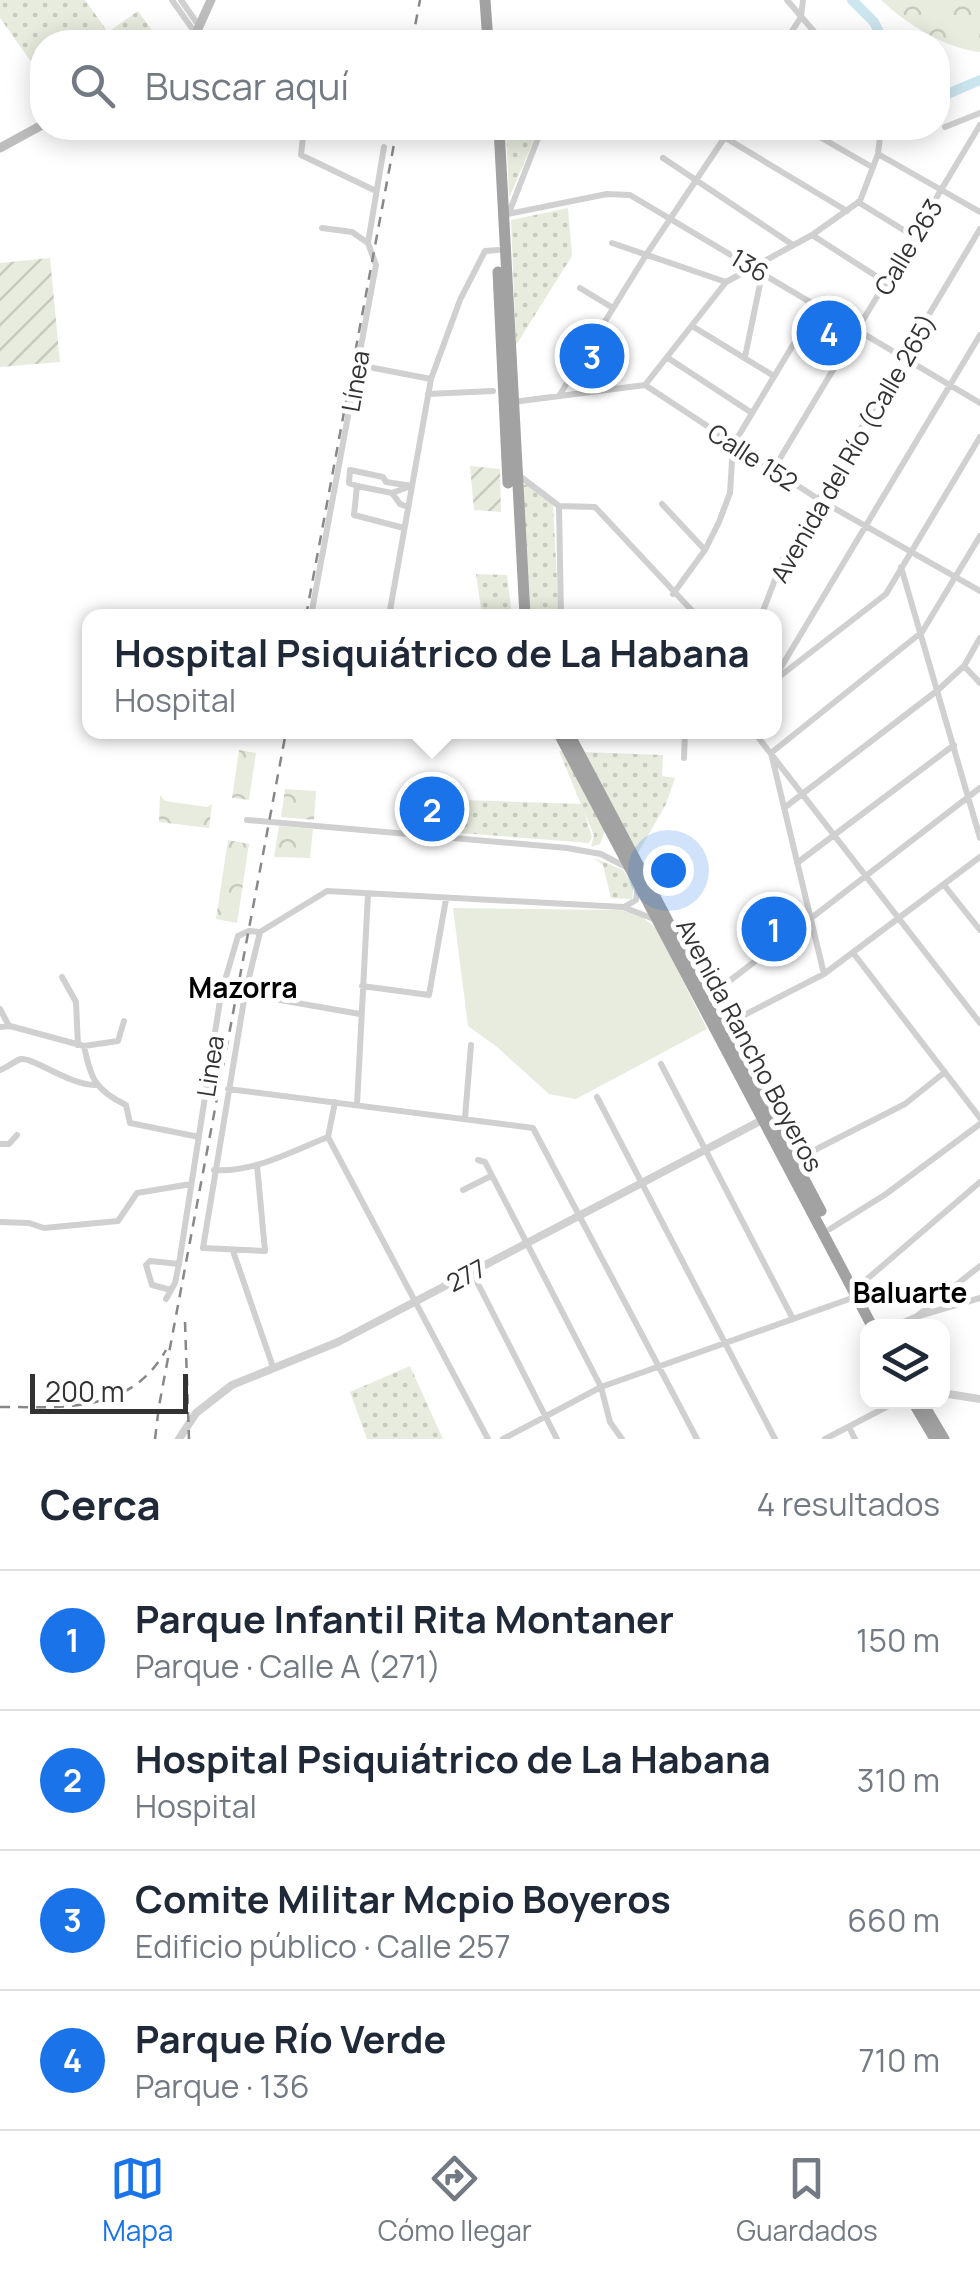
<!DOCTYPE html>
<html lang="es">
<meta charset="utf-8">
<style>
body{margin:0;font-family:Manrope,sans-serif;background:#f6f6f7;color:#1f2937}
.controls{position:absolute;right:30px;bottom:30px;display:grid;overflow:hidden;border-radius:20px;box-shadow:0 5px 25px #0003}
.controls button{width:90px;height:90px;display:grid;place-items:center;padding:0;border:0;border-bottom:2px solid #e0e1e3;background:#fff;color:#1f2937;font:50px sans-serif}
.scale{position:absolute;left:30px;bottom:25px;width:158px;box-sizing:border-box;padding-left:10px;border:5px solid #333;border-top:0;font-size:28px;line-height:35px;white-space:nowrap;color:#333;-webkit-text-stroke:8px #fff;paint-order:stroke}
.you{position:absolute;left:668px;top:870px;width:35px;height:35px;margin:-25px;border:8px solid #fff;border-radius:50%;background:#1a73e8;box-shadow:0 0 0 15px #1a73e833}
.badge{display:grid;place-items:center;width:65px;height:65px;border-radius:50%;background:#1a73e8;color:#fff;font-size:32px;font-weight:700}
.pin{position:absolute;translate:-50% -50%;border:5px solid #fff;box-shadow:0 2px 10px #0006}
.popup{position:absolute;left:82px;top:609px;width:700px;height:130px;box-sizing:border-box;display:grid;place-content:center;border-radius:20px;background:#fff;filter:drop-shadow(0 2px 8px #0005);font-size:32px;white-space:nowrap;color:#747a83}
.popup b{font-size:38px;color:#1f2937}
.popup::after{content:'';position:absolute;left:50%;top:100%;margin-left:-20px;border:20px solid transparent;border-top-color:#fff}
.list{margin:0;padding:0;list-style:none}
h2{display:flex;justify-content:space-between;align-items:center;height:130px;margin:0;padding:0 40px;font-size:42px}
h2 small{font-size:32px;font-weight:400;color:#747a83}
.list li{display:grid;grid-template-columns:65px 1fr auto;gap:30px;align-items:center;box-sizing:border-box;height:140px;padding:0 40px;border-top:2px solid #e0e1e3}
.list b{display:block;font-size:38px;white-space:nowrap}
.list p{margin:0;font-size:32px;white-space:nowrap;color:#747a83}
.list em{font-size:32px;font-style:normal;color:#747a83}
.icon{flex:none;width:55px;height:55px;fill:none;stroke:currentColor;stroke-width:2;stroke-linecap:round;stroke-linejoin:round}
.map{position:relative;flex:none;width:980px;height:1439px;overflow:hidden}
.search{position:absolute;background:#fff;box-shadow:0 5px 25px #0003;left:30px;right:30px;top:30px;height:110px;display:flex;align-items:center;gap:25px;box-sizing:border-box;padding:0 35px;border-radius:40px;color:#747a83;font-size:38px}
.sheet{height:690px;background:#fff}
nav{display:flex;justify-content:space-around;align-items:center;box-sizing:border-box;height:140px;border-top:2px solid #e0e1e3;background:#fff;font-size:28px;color:#747a83}
nav a{display:grid;justify-items:center;gap:5px}
nav .on{color:#1a73e8}
.map>svg:first-child{display:block}
.grass{fill:url(#grass-dots)}
.forest{fill:url(#forest-crowns)}
.garden{fill:url(#garden-furrows)}
.pitch{fill:#e7ecde}
.lines{fill:none;stroke-linecap:round;stroke-linejoin:round}
.river{stroke:#cce6f0;stroke-width:10}
.minor{stroke:#d0d0d0;stroke-width:6}
.tertiary{stroke:#d0d0d0;stroke-width:8}
.secondary{stroke:#bdbdbd;stroke-width:9}
.trunk{stroke:#a2a2a2;stroke-width:11}
.rail{stroke:#888;stroke-width:2.5;stroke-dasharray:10 8;stroke-linecap:butt}
.labels{text-anchor:middle;dominant-baseline:central;stroke-width:10;stroke-linejoin:round;paint-order:stroke}
.street-label{font-size:25px;fill:#333;stroke:#fff}
.neighbourhood-label{font-size:28px;font-weight:bold;fill:#000;stroke:#fff}
</style>
<div class="map">
<svg width="980" height="1439" viewBox="0 0 980 1439">
<defs>
<pattern id="grass-dots" width="8" height="8" patternUnits="userSpaceOnUse" patternTransform="scale(2.5)"><rect width="8" height="8" fill="#e7ecde"/><path d="M2 2h.1M6 6h.1" fill="none" stroke="#c7cbbf" stroke-width="1.8" stroke-linecap="round"/></pattern>
<pattern id="forest-crowns" width="20" height="18" patternUnits="userSpaceOnUse" patternTransform="scale(2.5)"><rect width="20" height="18" fill="#e7ecde"/><path d="M2 6a3 3 0 1 1 6 0M12 15a3 3 0 1 1 6 0" fill="none" stroke="#c7cbbf"/></pattern>
<pattern id="garden-furrows" width="10" height="10" patternUnits="userSpaceOnUse" patternTransform="scale(2.5)"><rect width="10" height="10" fill="#e7ecde"/><path d="M-1 1l2-2M0 10L10 0M9 11l2-2" fill="none" stroke="#c7cbbf"/></pattern>
</defs>
<rect width="100%" height="100%" fill="#fff"/>
<!-- grass -->
<path class="grass" d="M0,0H85L108,32L138,11L160,42H42V77L0,18Z
M506,128H539L509,198Z
M568,208L572,256L516,345L511,220Z
M528,484L553,505L559,616H531L525,573L523,485Z
M476,574L507,575L512,616H482Z
M559,751H563L605,831L600,844L591,847L594,835L584,812L592,837L589,843L435,831L437,799L581,804Z
M582,752L663,755L662,776L675,778L666,804L638,853Z
M594,858L623,870L634,885L632,899L611,898L603,865Z
M410,1366L443,1439H367L350,1392Z"/>
<!-- forest -->
<path class="forest" d="M881,0H980V52C946,49 905,23 881,0Z
M819,310L854,331L838,356L803,335Z
M239,750L256,753L249,800L232,798Z
M285,789L316,791L314,820L281,817Z
M160,795L165,801L207,807L212,804L209,828L159,822Z
M279,826L313,829L310,858L274,857Z
M228,840L249,844L237,923L216,919Z
M774,913L789,933L773,945L758,925Z"/>
<!-- garden -->
<path class="garden" d="M50,258L60,362L0,367V263Z
M470,466L500,469L501,512L474,510Z"/>
<!-- pitch -->
<path class="pitch" d="M453,908L621,910L641,916L657,929L707,1029L576,1099L549,1094L497,1047L468,1026Z"/>
<g class="lines">
<!-- river -->
<path class="river" d="M852,0L874,22L884,42
M938,98L980,80"/>
<!-- minor -->
<path class="minor" d="M172,0L196,34
M181,0L199,26
M787,0L823,42
M785,42L801,17L803,0
M945,127L980,113
M304,128L301,155L376,191
M709,128L847,211
M804,128L872,167
M878,154L980,212
M663,158L793,245
M858,202L915,237
M509,213L542,128
M503,215L607,194L630,195L980,403
M322,228L352,232L368,243
M812,235L887,283
M612,243L726,282
M580,288L613,308
M692,326L774,376
M745,357L762,274
M668,358L752,413
M358,365L431,379
M645,385L726,282L812,235L860,201L878,154L881,128
M428,394L493,391
M559,396L646,255L731,128
M513,402L645,385L818,499L980,591
M773,470L980,125
M517,474L559,506L595,507L697,616
M357,486L392,493
M662,504L705,550
M559,506L561,616
M408,507L400,504L392,493L411,486
M404,528L354,515L357,486L349,483L350,470L383,477L386,482L412,486
M901,567L980,838
M673,594L705,550L719,522L730,493L733,445L817,305
M311,616L376,265L368,243L384,147
M389,616L431,379L460,300L485,251L498,250
M761,616L783,559L980,229
M964,666L980,683
M774,679L980,335
M775,680L886,594L980,437
M754,732L980,1023
M684,758L685,732
M784,808L938,690L964,666L980,638
M247,820L567,848L601,854L626,867
M797,863L954,745
M944,885L980,930
M624,907L636,900L638,887
M260,932L327,891L623,907L654,919
M854,954L980,1118
M824,974L771,753L922,632L980,536
M62,977L76,1002L78,1045
M362,986L429,995L446,899
M245,994L360,1014
M710,996L980,788
M0,1009L9,1026
M725,1025L824,974L980,857
M0,1027L10,1026L84,1046L118,1041L124,1021
M84,1046C91,1079 95,1090 126,1105L130,1123L199,1137
M661,1064L793,1319
M0,1070C7,1068 14,1061 21,1059C33,1057 71,1086 96,1085
M228,1089L533,1128L697,1439
M597,1097L775,1439
M357,1105L368,894
M465,1118L471,1045
M328,1137L488,1439
M0,1144H9L17,1135
M478,1160L485,1162L601,1387L610,1422L622,1439
M795,1160L905,1104L945,1072
M257,1165L265,1251L203,1248L245,994L260,932
M214,1170C253,1173 292,1151 328,1137L335,1102
M463,1190L491,1176
M0,1222L29,1223L44,1228L118,1221L137,1193L191,1184
M830,1229L886,1194L980,1124
M233,1251L273,1367
M472,1272L557,1439
M859,1286L980,1182
M171,1290L152,1285L146,1265L150,1261L179,1264
M166,1299L175,1283L179,1264L221,994L238,936L249,931L260,932
M918,1315L980,1266
M894,1326L915,1317L980,1298
M849,1427L855,1439
M503,1439L601,1387L855,1297
M825,1439L896,1402"/>
<!-- tertiary -->
<path class="tertiary" d="M942,1393L980,1399
M179,1439L196,1413L232,1385L338,1342L764,1119"/>
<!-- secondary -->
<path class="secondary" d="M192,42L211,0
M0,148L42,125"/>
<!-- trunk -->
<path class="trunk" d="M485,0L488,42
M499,128L525,616
M498,272L508,483
M558,732L872,1326
M568,732L821,1211
M913,1402L935,1439
M922,1402L944,1439"/>
<!-- rail -->
<path class="rail" d="M412,42L420,0
M306,616L397,128
M185,1322L189,1439
M0,1407C64,1407 130,1414 166,1350
M155,1439L159,1406L286,732"/>
</g>
<g class="labels">
<!-- street labels -->
<g class="street-label">
<text transform="translate(908 247) rotate(-59)">Calle 263</text>
<text transform="translate(750 265) rotate(31)">136</text>
<text transform="translate(355 381) rotate(-80)">Línea</text>
<text transform="translate(853 448) rotate(-60)">Avenida del Río (Calle 265)</text>
<text transform="translate(753 457) rotate(33)">Calle 152</text>
<text transform="translate(750 1045) rotate(62)">Avenida Rancho Boyeros</text>
<text transform="translate(210 1066) rotate(-81)">Linea</text>
<text transform="translate(466 1275) rotate(-28)">277</text>
</g>
<!-- neighbourhood labels -->
<g class="neighbourhood-label">
<text x="243" y="987">Mazorra</text>
<text x="910" y="1292">Baluarte</text>
</g>
</g>
</svg>
<div class="controls">
<button><svg class="icon" aria-label="layers" viewBox="0 0 24 24"><path d="M12 4l9 5-9 5-9-5zM3 14l9 5 9-5"/></svg></button>
</div>
<div class="scale">200 m</div>
<div class="you"></div>
<div class="pin badge" style="left:774px;top:929px">1</div>
<div class="pin badge" style="left:432px;top:809px">2</div>
<div class="popup"><b>Hospital Psiquiátrico de La Habana</b>Hospital</div>
<div class="pin badge" style="left:592px;top:356px">3</div>
<div class="pin badge" style="left:829px;top:333px">4</div>
<div class="search"><svg class="icon" aria-label="search" viewBox="0 0 24 24"><circle cx="10" cy="10" r="6"/><path d="M15 15l6 6"/></svg>Buscar aquí</div>
</div>
<section class="sheet">
<h2>Cerca<small>4 resultados</small></h2>
<ul class="list">
<li><span class="badge">1</span><div><b>Parque Infantil Rita Montaner</b><p>Parque · Calle A (271)</p></div><em>150 m</em></li>
<li><span class="badge">2</span><div><b>Hospital Psiquiátrico de La Habana</b><p>Hospital</p></div><em>310 m</em></li>
<li><span class="badge">3</span><div><b>Comite Militar Mcpio Boyeros</b><p>Edificio público · Calle 257</p></div><em>660 m</em></li>
<li><span class="badge">4</span><div><b>Parque Río Verde</b><p>Parque · 136</p></div><em>710 m</em></li>
</ul>
</section>
<nav>
<a class="on"><svg class="icon" aria-label="map" viewBox="0 0 24 24"><path d="M3 6l6-2 6 2 6-2v14l-6 2-6-2-6 2zM9 4v14M15 6v14"/></svg>Mapa</a>
<a><svg class="icon" aria-label="directions" viewBox="0 0 24 24"><path d="M12 3l9 9-9 9-9-9zM9 14v-3h6M13 9l2 2-2 2"/></svg>Cómo llegar</a>
<a><svg class="icon" aria-label="saved" viewBox="0 0 24 24"><path d="M7 4h10v16l-5-4-5 4z"/></svg>Guardados</a>
</nav>
